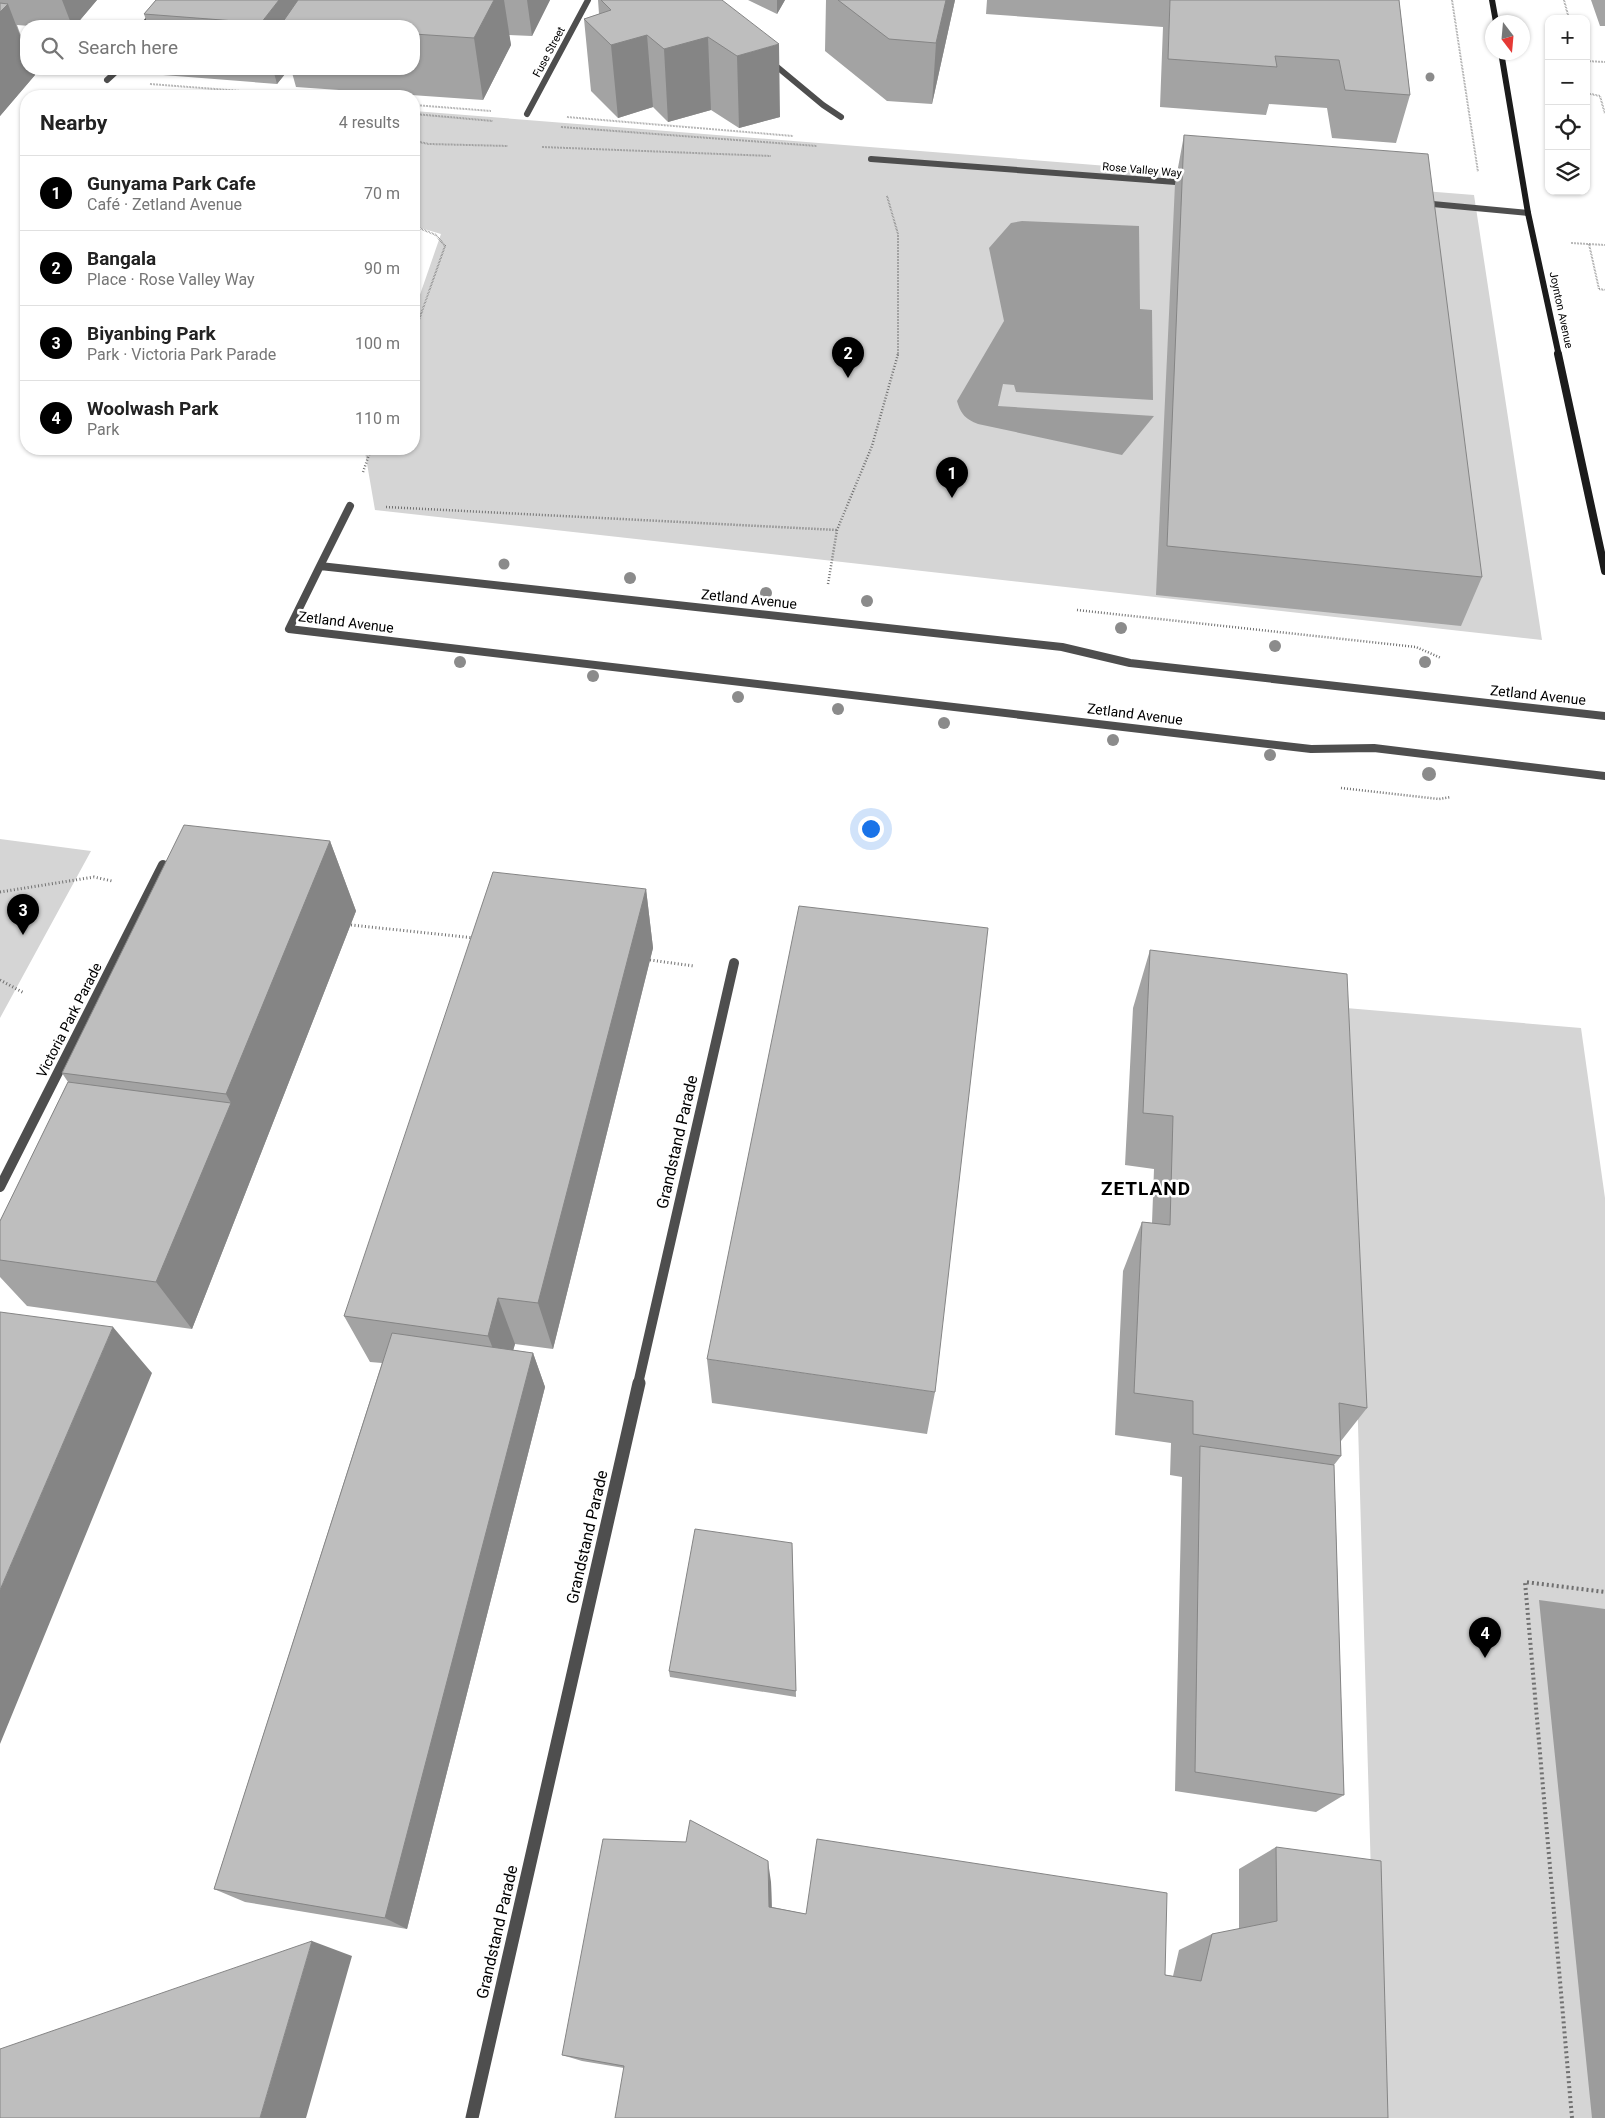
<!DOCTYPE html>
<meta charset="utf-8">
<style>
body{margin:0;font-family:Roboto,sans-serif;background:#f2f2f2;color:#222}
.controls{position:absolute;right:15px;top:15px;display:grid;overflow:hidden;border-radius:10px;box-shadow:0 1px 4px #0004}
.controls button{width:45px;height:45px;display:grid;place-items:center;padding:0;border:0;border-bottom:1px solid #e0e0e0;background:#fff;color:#222;font:25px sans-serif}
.compass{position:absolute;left:1485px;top:15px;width:45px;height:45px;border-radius:50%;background:#fff;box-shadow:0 1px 4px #0004;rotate:164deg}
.you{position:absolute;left:870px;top:828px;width:18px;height:18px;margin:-12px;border:4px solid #fff;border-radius:50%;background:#1a73e8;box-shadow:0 0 0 8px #1a73e833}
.badge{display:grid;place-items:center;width:32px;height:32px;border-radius:50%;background:#000;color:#fff;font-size:16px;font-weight:700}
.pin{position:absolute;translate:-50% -41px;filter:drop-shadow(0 1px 2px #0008)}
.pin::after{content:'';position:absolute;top:26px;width:18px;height:15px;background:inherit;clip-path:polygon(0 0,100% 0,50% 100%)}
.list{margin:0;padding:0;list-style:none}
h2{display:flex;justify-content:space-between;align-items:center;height:65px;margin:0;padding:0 20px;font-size:21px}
h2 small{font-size:16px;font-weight:400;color:#767676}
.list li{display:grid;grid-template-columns:32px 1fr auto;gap:15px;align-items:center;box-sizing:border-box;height:75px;padding:0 20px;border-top:1px solid #e0e0e0}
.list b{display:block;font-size:19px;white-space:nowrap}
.list p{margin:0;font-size:16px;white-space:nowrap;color:#767676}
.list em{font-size:16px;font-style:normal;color:#767676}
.icon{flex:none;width:28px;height:28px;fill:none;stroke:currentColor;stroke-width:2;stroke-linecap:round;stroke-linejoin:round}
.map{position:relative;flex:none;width:1605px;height:2118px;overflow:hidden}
.search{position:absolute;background:#fff;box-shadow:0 1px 4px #0004;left:20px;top:20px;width:400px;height:55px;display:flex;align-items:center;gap:12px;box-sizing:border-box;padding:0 18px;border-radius:20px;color:#767676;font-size:19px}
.panel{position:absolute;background:#fff;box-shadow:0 1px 4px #0004;left:20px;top:90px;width:400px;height:365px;border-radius:20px}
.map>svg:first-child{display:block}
.green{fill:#d5d5d5}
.water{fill:#9c9c9c}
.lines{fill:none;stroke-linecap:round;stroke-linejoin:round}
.path-far3{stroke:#707070;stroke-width:2;stroke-dasharray:0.5 1;stroke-linecap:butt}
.path-far2{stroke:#707070;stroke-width:2.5;stroke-dasharray:1 2;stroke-linecap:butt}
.path-far1{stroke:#707070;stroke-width:3;stroke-dasharray:1 2.5;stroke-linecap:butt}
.path{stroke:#707070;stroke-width:4;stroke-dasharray:2 3;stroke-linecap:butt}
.street-far3{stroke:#4e4e4e;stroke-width:6}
.street-far2{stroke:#4e4e4e;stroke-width:8}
.street-far1{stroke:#4e4e4e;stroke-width:10}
.street{stroke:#4e4e4e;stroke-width:13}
.secondary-far1{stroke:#1b1b1b;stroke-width:6}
.secondary{stroke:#1b1b1b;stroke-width:8}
.tree{fill:#8b8b8b}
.wall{fill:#a3a3a3}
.shaded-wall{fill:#858585}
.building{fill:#bebebe;stroke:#858585}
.labels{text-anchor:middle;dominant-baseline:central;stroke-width:5;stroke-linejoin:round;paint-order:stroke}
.far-street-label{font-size:11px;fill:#000;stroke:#fff}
.street-label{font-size:14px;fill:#000;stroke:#fff}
.near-street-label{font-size:16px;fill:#000;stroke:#fff}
.district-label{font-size:19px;font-weight:bold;letter-spacing:1px;fill:#000;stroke:#fff}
</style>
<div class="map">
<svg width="1605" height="2118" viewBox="0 0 1605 2118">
<rect width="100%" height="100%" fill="#fff"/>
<!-- green -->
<path class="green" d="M414,111L1474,195L1542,640L375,510L365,452L366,449H414V312L441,234L414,226Z
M0,839L91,851L0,1018Z
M1346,1008L1581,1028L1605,1198V2118H1378Z"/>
<!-- water -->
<path class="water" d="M1022,221L1139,226L1140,309L1152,310L1153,400L1016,392L1014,385L1003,384L998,406L1154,416L1122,455L978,424C966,419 961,415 957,401L1004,321L989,248L1011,223Z
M1539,1600L1605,1609V2118H1592Z"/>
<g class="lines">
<!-- path-far3 -->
<path class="path-far3" d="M1452,0L1478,172
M1564,0L1569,19
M1586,61L1605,62
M150,84L306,96
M1586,93L1600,96L1605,114
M414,105L491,111
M414,114L493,121
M567,117L793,136
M561,127L817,146
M414,141L429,144L508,146
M542,147L771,156
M887,196L898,234V356
M414,226L436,235L445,246L414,334
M1571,243L1605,245
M1589,244L1599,289L1605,290"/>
<!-- path-far2 -->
<path class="path-far2" d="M363,472L371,449
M386,507L837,530
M828,584L837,530L872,446L898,354
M1077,610L1416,647L1441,658
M1341,788L1439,799L1451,797"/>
<!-- path-far1 -->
<path class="path-far1" d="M0,892L94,877L112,881
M351,925L475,938
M650,960L694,966
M0,980L24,993"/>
<!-- path -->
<path class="path" d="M1572,2118L1525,1582L1605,1592"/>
<!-- street-far3 -->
<path class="street-far3" d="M143,26L164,0
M0,45L26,47
M770,61L823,105L841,117
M107,80L119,69
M527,114L588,0
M871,159L1189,183
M1422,203L1528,213"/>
<!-- street-far2 -->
<path class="street-far2" d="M320,566L350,506
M1605,716L1130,663L1062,647L320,566L289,629L1311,749L1374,748L1605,776"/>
<!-- street-far1 -->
<path class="street-far1" d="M0,1187L163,865
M638,1384L734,963"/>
<!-- street -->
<path class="street" d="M472,2118L639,1383"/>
<!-- secondary-far1 -->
<path class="secondary-far1" d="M1492,0L1496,22
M1501,52L1528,213L1559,356"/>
<!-- secondary -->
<path class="secondary" d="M1558,354L1605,571"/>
</g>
<!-- trees -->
<g class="tree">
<circle cx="1430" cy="77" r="4.5"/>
<circle cx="504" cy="564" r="5.5"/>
<circle cx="630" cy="578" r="6"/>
<circle cx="766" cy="593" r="6"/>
<circle cx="867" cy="601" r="6"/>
<circle cx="1121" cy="628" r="6"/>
<circle cx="1275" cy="646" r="6"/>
<circle cx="460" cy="662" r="6"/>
<circle cx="1425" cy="662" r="6"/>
<circle cx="593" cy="676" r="6"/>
<circle cx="738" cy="697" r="6"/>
<circle cx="838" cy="709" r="6"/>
<circle cx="944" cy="723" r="6"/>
<circle cx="1113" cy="740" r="6"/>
<circle cx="1270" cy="755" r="6"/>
<circle cx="1429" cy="774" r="7"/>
</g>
<!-- wall -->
<path class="wall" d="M0,0H97L75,26H30L17,25L35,75L0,116Z
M156,0H550L532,36L509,35L511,45L483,100L296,87L291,69H414V26H148L144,14Z
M598,0H722L780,117L739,128L711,110L668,122L653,107L618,118L591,91L584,19L599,14Z
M748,0H785L777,14Z
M826,0H955L932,104L887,101L825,51Z
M987,0H1399L1410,95L1396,143L1332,138L1327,108L1269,104L1266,115L1160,107L1163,27L986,14Z
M1591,0H1605V26H1600Z
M161,69H289L277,84L163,75Z
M1184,135L1482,577L1461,626L1156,595L1175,184Z
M330,841L356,911L192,1329L27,1306L0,1277V1221L68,1082L62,1073Z
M646,889L653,948L553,1349L515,1344L513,1350L533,1353L545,1387L407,1929L245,1902L214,1889L382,1363L370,1362L344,1316Z
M1150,950L1367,1408L1341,1441V1456L1334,1465L1344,1795L1316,1812L1175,1791L1182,1477L1170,1475L1171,1443L1115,1435L1123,1271L1142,1222L1152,1223L1154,1169L1125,1165L1133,1008Z
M707,1359L935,1392L927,1434L712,1403Z
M792,1543L796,1697L670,1677L669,1671Z
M1276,1847L1388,2118L624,2068L582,2061L562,2055L771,1882L772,1907L806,1914L1173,1976L1179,1950L1212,1934L1239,1929V1869Z"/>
<!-- shaded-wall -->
<path class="shaded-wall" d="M62,0H97L75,26H72Z
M279,0H339L280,26H262L261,23Z
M494,0H504L511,45L483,100L474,38Z
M527,0H550L532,36Z
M777,0H785L777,14Z
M946,0H955L932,104L936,43Z
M8,4L26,51V69H33L35,75L0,116V12Z
M647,35L653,107L618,118L611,45Z
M708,37L711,110L668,122L664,49Z
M779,44L780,117L739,128L737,56Z
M273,69H289L277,84Z
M330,841L356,911L192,1329L156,1282L231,1103L226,1094Z
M646,889L653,948L553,1349L538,1303Z
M498,1298L515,1344L505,1380L488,1336Z
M113,1327L152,1373L0,1744V1590Z
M533,1353L545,1387L407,1929L385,1918Z
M768,1861L771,1882L772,1924L769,1907Z
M312,1941L352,1956L306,2118H260Z"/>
<!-- building -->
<path class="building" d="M156,0H279L261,23L144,14Z
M298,0H494L474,38L414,34V26H280Z
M601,0H722L779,44L737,56L708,37L664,49L647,35L611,45L584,19L611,10Z
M838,0H946L936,43L889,39Z
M1170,0H1399L1410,95L1345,90L1339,60L1275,56L1277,67L1168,59Z
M0,3L8,4L0,12Z
M1184,135L1428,154L1482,577L1167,546Z
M184,825L330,841L226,1094L62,1073Z
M493,872L646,889L538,1303L498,1298L488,1336L344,1316Z
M799,906L988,928L935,1392L707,1359Z
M1150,950L1347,974L1367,1408L1339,1403L1341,1456L1193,1434V1401L1134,1393L1142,1222L1170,1225L1173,1116L1143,1113Z
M68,1082L231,1103L156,1282L0,1260V1221Z
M0,1312L113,1327L0,1590Z
M392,1333L533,1353L385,1918L214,1889Z
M1200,1446L1334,1465L1344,1795L1195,1772Z
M695,1529L792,1543L796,1691L669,1671Z
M690,1820L768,1861L769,1907L806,1914L817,1839L1167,1893L1165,1975L1201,1981L1212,1934L1277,1921L1276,1847L1381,1861L1388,2118H615L624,2066L562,2055L603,1839L686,1842Z
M312,1941L260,2118H0V2049Z"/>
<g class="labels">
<!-- far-street labels -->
<g class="far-street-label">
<text transform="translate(549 52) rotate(-62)">Fuse Street</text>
<text transform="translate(1142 170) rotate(5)">Rose Valley Way</text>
<text transform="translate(1561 310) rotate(78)">Joynton Avenue</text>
</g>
<!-- street labels -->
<g class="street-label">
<text transform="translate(749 599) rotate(6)">Zetland Avenue</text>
<text transform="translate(346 622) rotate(7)">Zetland Avenue</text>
<text transform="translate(1538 695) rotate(6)">Zetland Avenue</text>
<text transform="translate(1135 714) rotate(7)">Zetland Avenue</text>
<text transform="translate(69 1020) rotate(-63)">Victoria Park Parade</text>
</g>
<!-- near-street labels -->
<g class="near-street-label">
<text transform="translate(677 1142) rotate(-77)">Grandstand Parade</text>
<text transform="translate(587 1537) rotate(-77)">Grandstand Parade</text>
<text transform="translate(497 1932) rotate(-77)">Grandstand Parade</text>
</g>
<!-- district labels -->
<g class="district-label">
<text x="1146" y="1188">ZETLAND</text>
</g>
</g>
</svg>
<div class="controls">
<button>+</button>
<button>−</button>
<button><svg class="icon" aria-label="locate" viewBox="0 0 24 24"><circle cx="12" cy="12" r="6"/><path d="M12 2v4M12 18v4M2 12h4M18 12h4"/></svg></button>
<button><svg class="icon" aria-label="layers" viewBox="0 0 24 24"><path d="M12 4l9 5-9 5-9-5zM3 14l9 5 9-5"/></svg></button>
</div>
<svg class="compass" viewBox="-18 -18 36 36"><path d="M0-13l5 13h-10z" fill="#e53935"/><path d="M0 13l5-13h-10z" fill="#767676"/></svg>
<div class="you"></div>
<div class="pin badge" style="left:952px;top:498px">1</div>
<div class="pin badge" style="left:848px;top:378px">2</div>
<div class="pin badge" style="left:23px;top:935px">3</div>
<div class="pin badge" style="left:1485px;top:1658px">4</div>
<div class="search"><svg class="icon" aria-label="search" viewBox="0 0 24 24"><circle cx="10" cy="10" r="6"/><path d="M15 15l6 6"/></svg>Search here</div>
<section class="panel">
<h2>Nearby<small>4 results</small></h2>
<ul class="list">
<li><span class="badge">1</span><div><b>Gunyama Park Cafe</b><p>Café · Zetland Avenue</p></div><em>70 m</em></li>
<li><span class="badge">2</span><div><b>Bangala</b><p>Place · Rose Valley Way</p></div><em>90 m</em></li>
<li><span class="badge">3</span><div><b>Biyanbing Park</b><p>Park · Victoria Park Parade</p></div><em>100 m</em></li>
<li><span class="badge">4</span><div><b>Woolwash Park</b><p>Park</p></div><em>110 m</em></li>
</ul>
</section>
</div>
